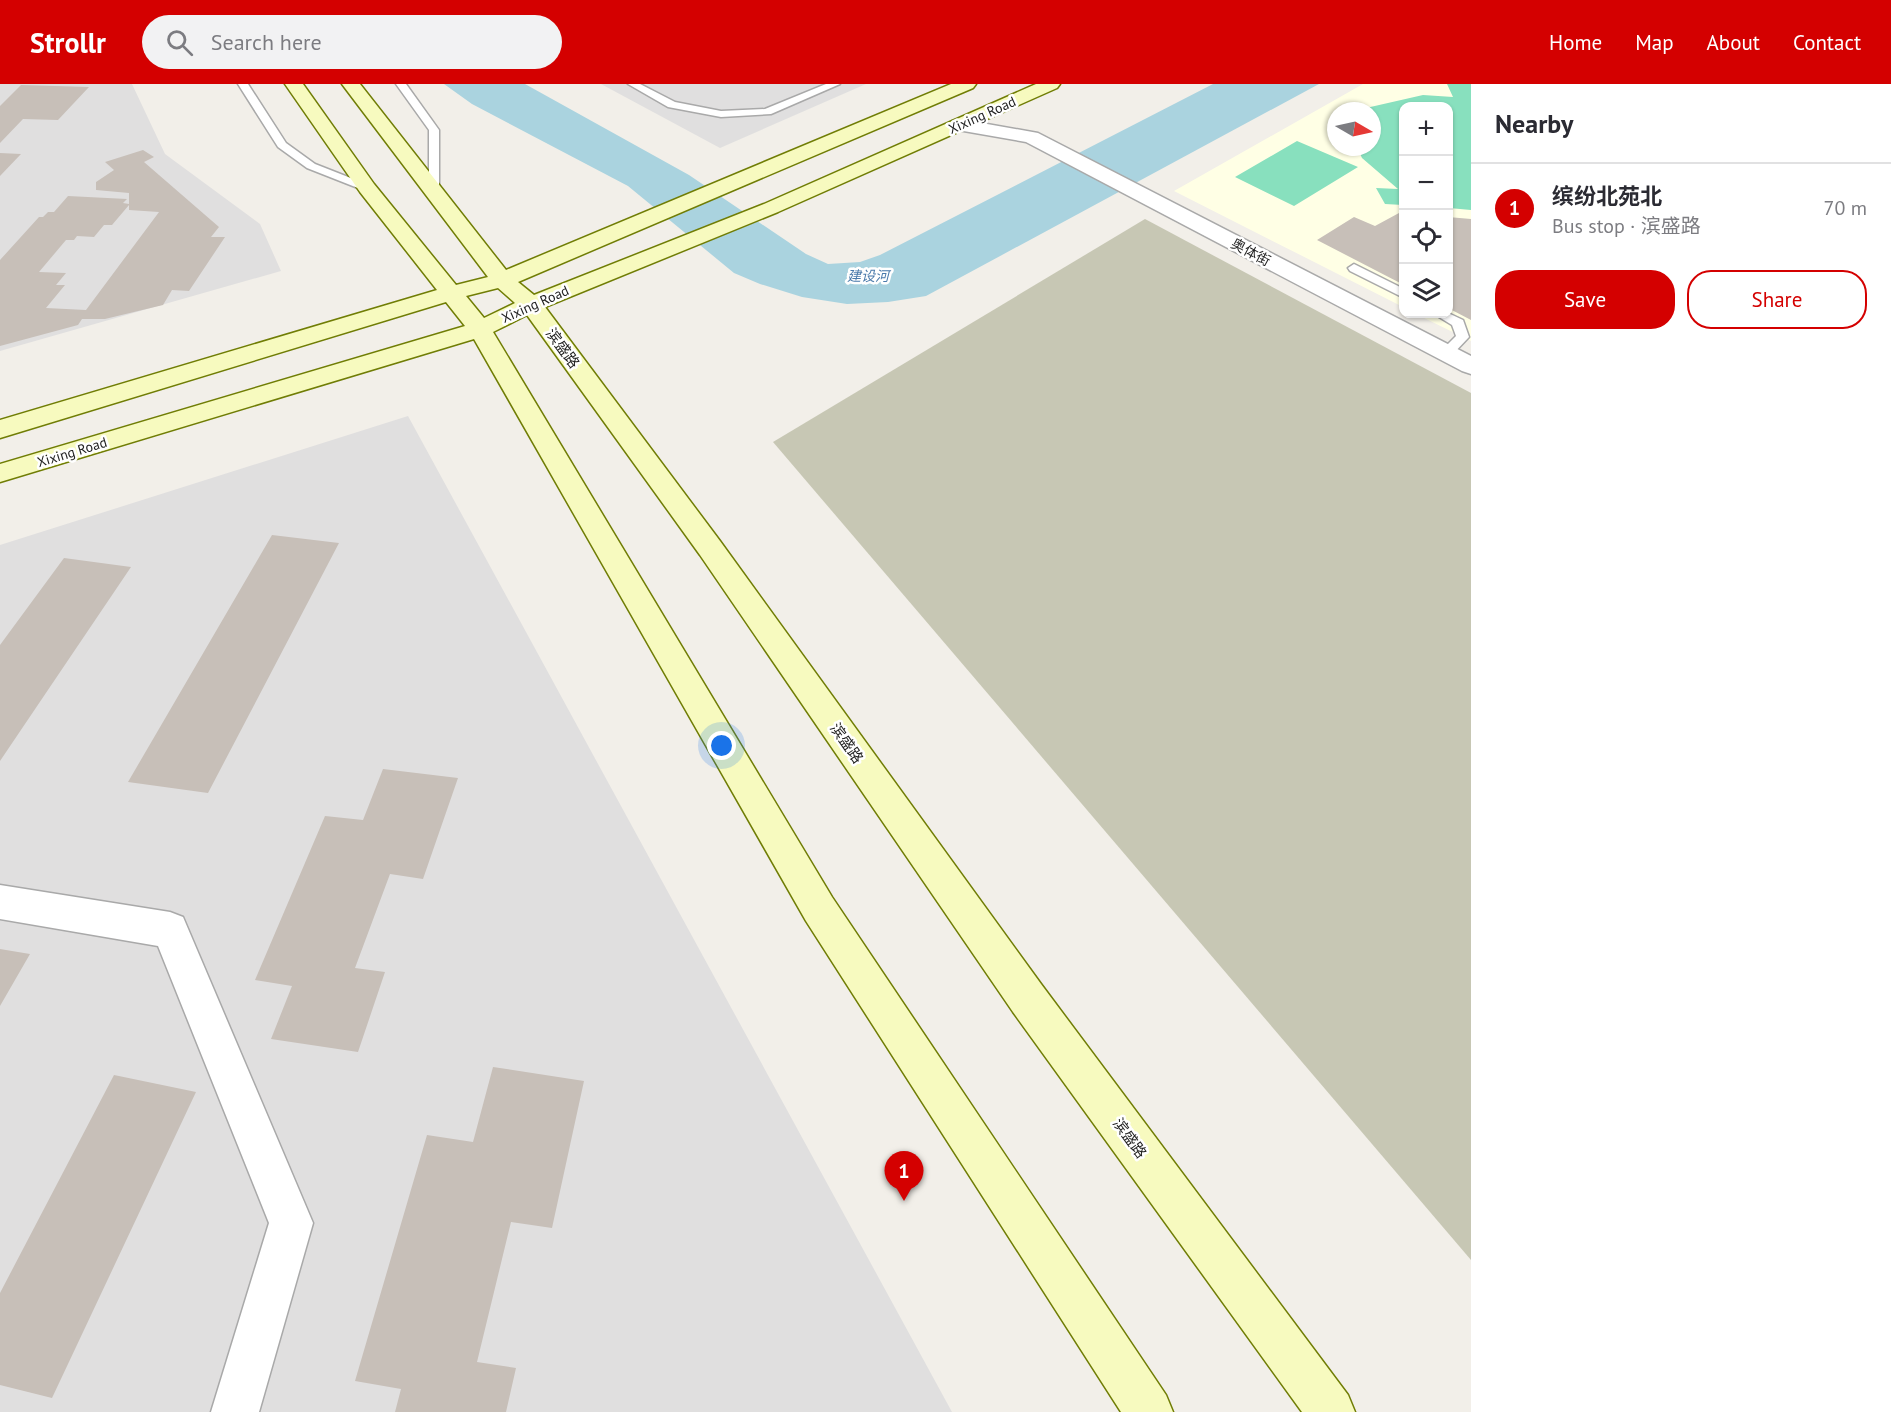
<!DOCTYPE html>
<meta charset="utf-8">
<style>
body{margin:0;font-family:"PT Sans","Noto Sans SC",sans-serif;background:#f2f2f3;color:#2b2b33}
.controls{position:absolute;right:18px;top:18px;display:grid;overflow:hidden;border-radius:12px;box-shadow:0 2px 4px #0004}
.controls button{width:54px;height:54px;display:grid;place-items:center;padding:0;border:0;border-bottom:2px solid #e1e1e2;background:#fff;color:#2b2b33;font:30px sans-serif}
.compass{position:absolute;left:1327px;top:18px;width:54px;height:54px;border-radius:50%;background:#fff;box-shadow:0 2px 4px #0004;rotate:99deg}
.you{position:absolute;left:722px;top:662px;width:21px;height:21px;margin:-15px;border:4px solid #fff;border-radius:50%;background:#1a73e8;box-shadow:0 0 0 9px #1a73e833}
.badge{display:grid;place-items:center;width:39px;height:39px;border-radius:50%;background:#d40000;color:#fff;font-size:20px;font-weight:700}
.pin{position:absolute;translate:-50% -50px;filter:drop-shadow(0 2px 3px #0008)}
.pin::after{content:'';position:absolute;top:32px;width:21px;height:18px;background:inherit;clip-path:polygon(0 0,100% 0,50% 100%)}
.list{margin:0;padding:0;list-style:none}
h2{display:flex;justify-content:space-between;align-items:center;height:78px;margin:0;padding:0 24px;font-size:26px}
h2 small{font-size:20px;font-weight:400;color:#7c7c81}
.list li{display:grid;grid-template-columns:39px 1fr auto;gap:18px;align-items:center;box-sizing:border-box;height:90px;padding:0 24px;border-top:2px solid #e1e1e2}
.list b{display:block;font-size:22px;white-space:nowrap}
.list p{margin:0;font-size:20px;white-space:nowrap;color:#7c7c81}
.list em{font-size:20px;font-style:normal;color:#7c7c81}
.actions{display:flex;gap:12px;padding:18px 24px}
.actions a{flex:1;padding:14px 0;border:2px solid #d40000;border-radius:24px;text-align:center;font-size:21px;color:#d40000}
.actions .main{background:#d40000;color:#fff}
.icon{flex:none;width:33px;height:33px;fill:none;stroke:currentColor;stroke-width:2;stroke-linecap:round;stroke-linejoin:round}
.map{position:relative;flex:none;width:1471px;height:1328px;overflow:hidden}
header{display:flex;align-items:center;gap:36px;box-sizing:border-box;height:84px;padding:0 30px;background:#d40000;color:#fff}
header strong{font-size:28px}
nav{display:flex;gap:33px;margin-inline-start:auto;font-size:21px}
.search{width:420px;height:54px;background:#f2f2f3;display:flex;align-items:center;gap:15px;box-sizing:border-box;padding:0 21px;border-radius:33px;color:#7c7c81;font-size:22px}
main{display:flex}
aside{flex:1;background:#fff}
.map>svg:first-child{display:block}
.residential{fill:#e0dfdf}
.education{fill:#ffffe5;fill-rule:evenodd}
.construction{fill:#c7c7b4}
.pitch{fill:#88e0be}
.water{fill:#aad3df}
.building{fill:#c7bfb8;fill-rule:evenodd}
.lines{fill:none;stroke-linecap:round;stroke-linejoin:round}
.lane-casing{stroke:#a9a9a9;stroke-width:3}
.street-casing{stroke:#a9a9a9;stroke-width:3}
.secondary-casing{stroke:#707d05;stroke-width:3}
.lane{fill:#fff;fill-rule:evenodd}
.street{fill:#fff;fill-rule:evenodd}
.secondary{fill:#f7fabf;fill-rule:evenodd}
.labels{text-anchor:middle;dominant-baseline:central;stroke-width:5;stroke-linejoin:round;paint-order:stroke}
.far-street-label{font-size:14px;fill:#222;stroke:#fff}
.far-water-label{font-size:14px;font-style:italic;fill:#4a7aab;stroke:#fff}
.street-label{font-size:15px;fill:#222;stroke:#fff}
</style>
<header>
<strong>Strollr</strong>
<div class="search"><svg class="icon" aria-label="search" viewBox="0 0 24 24"><circle cx="10" cy="10" r="6"/><path d="M15 15l6 6"/></svg>Search here</div>
<nav><a>Home</a><a>Map</a><a>About</a><a>Contact</a></nav>
</header>
<main>
<div class="map">
<svg width="1471" height="1328" viewBox="0 0 1471 1328">
<rect width="100%" height="100%" fill="#f2efe9"/>
<!-- residential -->
<path class="residential" d="M0,0H132L165,70L260,140L281,187L0,267Z
M601,0H866L720,64Z
M408,332L952,1328H0V461Z"/>
<!-- education -->
<path class="education" d="M1363,0H1471V257L1416,230H1448V22H1404L1403,223L1174,107ZM1336,27H1372V63H1336Z"/>
<!-- construction -->
<path class="construction" d="M1145,135L1471,309V1176L773,358Z"/>
<!-- pitch -->
<path class="pitch" d="M1447,0H1471V126L1449,124L1448,22H1404L1403,121L1385,120L1376,104L1398,105L1362,74L1357,63H1372V27H1364L1366,24L1423,11L1453,13Z
M1297,57L1358,83L1294,122L1235,93Z"/>
<!-- water -->
<path class="water" d="M444,0H525L689,91L806,170L828,180L860,178L880,171L1213,0H1319L926,212L888,218L847,220L802,213L760,200L734,189L628,102L472,20Z"/>
<!-- building -->
<path class="building" d="M21,1L89,3L58,36L23,35L0,59V22Z
M143,66L154,73L144,78L219,143L211,153H225L189,207L172,206L163,221L105,235H82L78,241L0,262V176L39,133H43L48,128H54L68,112L127,115L123,119L129,120V109L96,106V98L114,86L105,78ZM129,121V126L159,128L86,226L46,224L65,201H56L66,189L39,188L66,156H74L77,152L94,153L104,141H112Z
M0,69L21,70L0,92Z
M1399,129H1404V201L1317,156L1354,133L1375,142Z
M1448,133L1471,135V236L1448,224Z
M272,451L339,459L208,709L128,698Z
M64,474L131,483L0,677V561Z
M383,685L458,694L423,795L390,790L355,884L385,888L358,968L271,955L292,902L255,896L325,732L363,736Z
M0,865L30,870L0,922Z
M493,983L584,997L552,1144L511,1138L477,1278L516,1284L506,1328H395L401,1305L355,1297L427,1051L473,1058Z
M114,991L196,1008L52,1314L0,1301V1209Z"/>
<g class="lines">
<!-- lane casing -->
<g class="lane-casing">
<path id="lane" d="M238,0H248L286,59L315,80L371,102V106H363L307,84L278,63Z
M396,0H406L439,46V111H431L429,109V46Z
M628,0H640L675,18L721,27L765,25L826,0H840L771,30L721,33L668,23Z
M1354,180L1404,205V214L1350,187L1348,184Z
M1448,229L1463,236L1469,253L1451,272L1446,273L1439,269L1456,252L1452,241L1434,230Z"/>
</g>
<!-- street casing -->
<g class="street-casing">
<path id="street" d="M959,35L1038,49L1471,272V290L1462,287L1026,58L952,45L949,41L952,37Z
M0,801L170,828L183,833L313,1139L259,1328H211L269,1139L158,862L0,835Z"/>
</g>
<!-- secondary casing -->
<g class="secondary-casing">
<path id="secondary" d="M285,0H303L374,100L456,201L488,193L342,0H360L506,186L951,0H976L973,4L518,198L534,211L764,120L1036,0H1060L1057,4L778,128L545,223L720,457L1041,900L1348,1311L1355,1328H1302L1013,928L700,471L527,231L493,248L832,813L1166,1311L1173,1328H1121L806,837L474,255L0,398V380L465,242L446,218L0,354V336L437,206L360,108ZM498,204L515,219L484,234L466,212Z"/>
</g>
<!-- lane -->
<use href="#lane" class="lane"/>
<!-- street -->
<use href="#street" class="street"/>
<!-- secondary -->
<use href="#secondary" class="secondary"/>
</g>
<g class="labels">
<!-- far-street labels -->
<g class="far-street-label">
<text transform="translate(982 31) rotate(-24)">Xixing Road</text>
<text transform="translate(1251 168) rotate(28)">奥体街</text>
<text transform="translate(535 220) rotate(-24)">Xixing Road</text>
<text transform="translate(72 368) rotate(-17)">Xixing Road</text>
</g>
<!-- far-water labels -->
<g class="far-water-label">
<text x="868" y="192">建设河</text>
</g>
<!-- street labels -->
<g class="street-label">
<text transform="translate(563 264) rotate(54)">滨盛路</text>
<text transform="translate(847 659) rotate(55)">滨盛路</text>
<text transform="translate(1130 1054) rotate(54)">滨盛路</text>
</g>
</g>
</svg>
<div class="controls">
<button>+</button>
<button>−</button>
<button><svg class="icon" aria-label="locate" viewBox="0 0 24 24"><circle cx="12" cy="12" r="6"/><path d="M12 2v4M12 18v4M2 12h4M18 12h4"/></svg></button>
<button><svg class="icon" aria-label="layers" viewBox="0 0 24 24"><path d="M12 4l9 5-9 5-9-5zM3 14l9 5 9-5"/></svg></button>
</div>
<svg class="compass" viewBox="-18 -18 36 36"><path d="M0-13l5 13h-10z" fill="#e53935"/><path d="M0 13l5-13h-10z" fill="#7c7c81"/></svg>
<div class="you"></div>
<div class="pin badge" style="left:904px;top:1117px">1</div>
</div>
<aside>
<h2>Nearby<small></small></h2>
<ul class="list">
<li><span class="badge">1</span><div><b>缤纷北苑北</b><p>Bus stop · 滨盛路</p></div><em>70 m</em></li>
</ul>
<div class="actions"><a class="main">Save</a><a>Share</a></div>
</aside>
</main>
